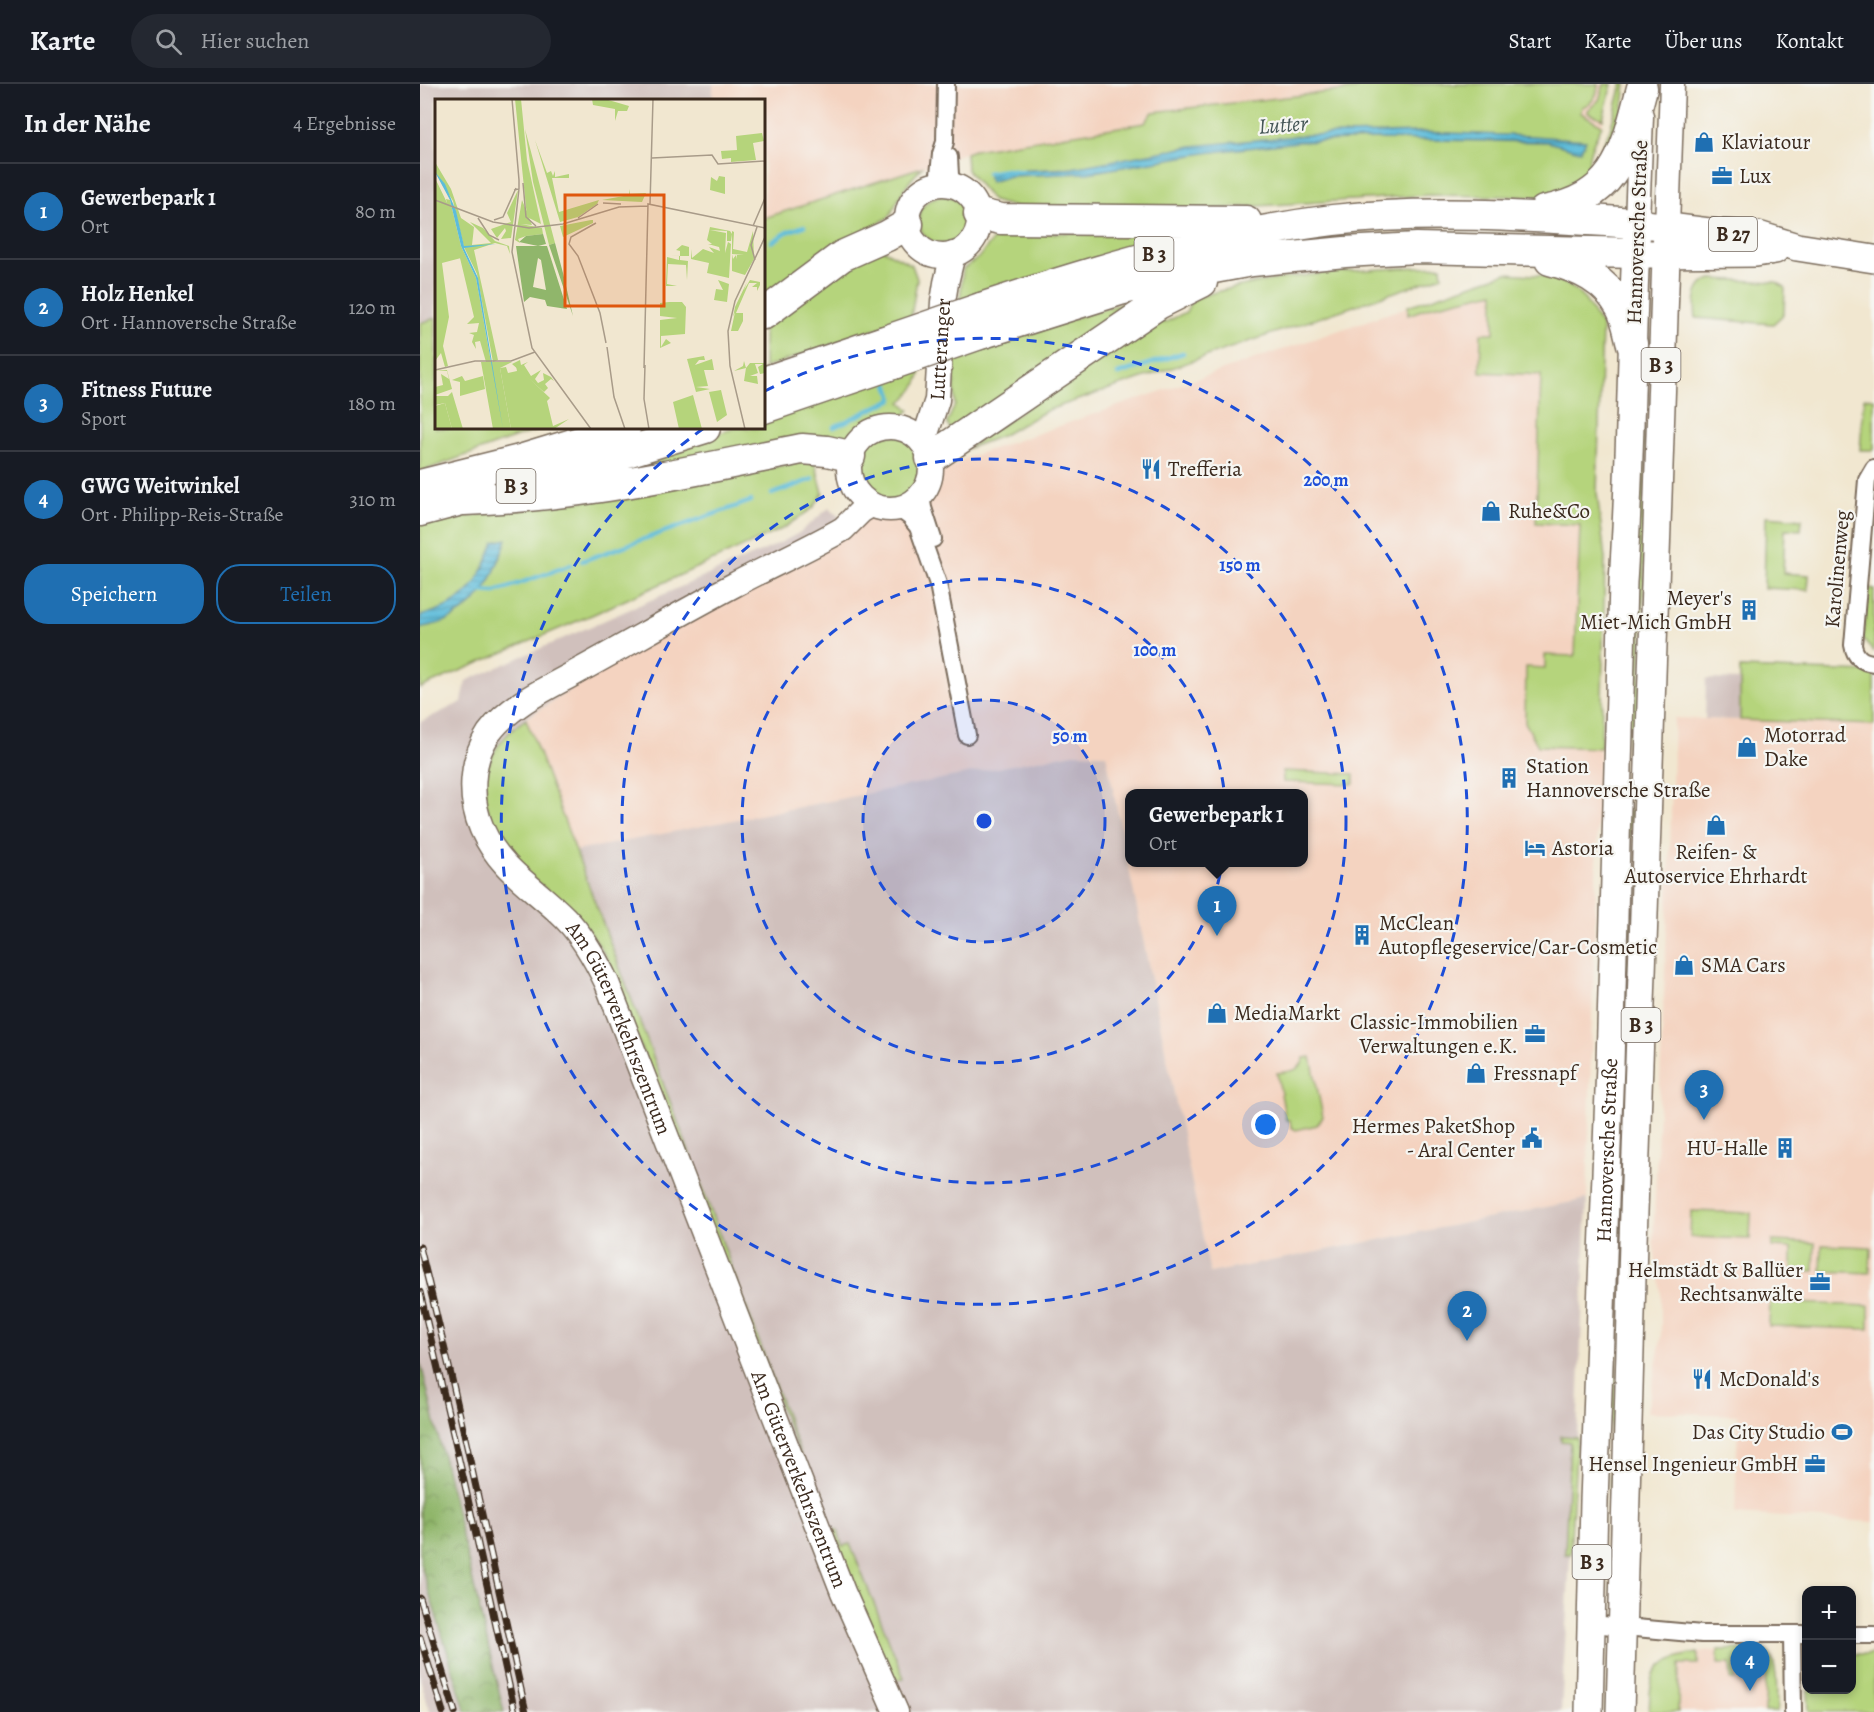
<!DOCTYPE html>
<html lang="de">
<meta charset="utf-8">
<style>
body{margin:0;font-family:Alegreya,serif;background:#242831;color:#f1f3f6}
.controls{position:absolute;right:18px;bottom:18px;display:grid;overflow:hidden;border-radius:12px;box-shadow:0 3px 9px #0003}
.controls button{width:54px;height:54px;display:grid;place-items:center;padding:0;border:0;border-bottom:2px solid #363941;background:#171b24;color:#f1f3f6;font:30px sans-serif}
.you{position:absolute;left:846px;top:1041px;width:21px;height:21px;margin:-15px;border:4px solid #fff;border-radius:50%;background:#1a73e8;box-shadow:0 0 0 9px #1a73e833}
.badge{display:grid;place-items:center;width:39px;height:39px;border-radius:50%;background:#1f6fb2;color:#fff;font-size:20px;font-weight:700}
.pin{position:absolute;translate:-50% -50px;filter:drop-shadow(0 2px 3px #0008)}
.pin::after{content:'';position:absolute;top:32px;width:21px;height:18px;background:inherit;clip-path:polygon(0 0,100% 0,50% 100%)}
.popup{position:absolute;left:705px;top:705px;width:183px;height:78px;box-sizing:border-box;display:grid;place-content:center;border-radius:12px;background:#171b24;filter:drop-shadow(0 2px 4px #0005);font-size:20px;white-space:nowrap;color:#9ea1a6}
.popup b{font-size:22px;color:#f1f3f6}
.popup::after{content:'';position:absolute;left:50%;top:100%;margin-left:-12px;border:12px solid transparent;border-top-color:#171b24}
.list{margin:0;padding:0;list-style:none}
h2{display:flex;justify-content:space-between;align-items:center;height:78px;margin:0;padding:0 24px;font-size:26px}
h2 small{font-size:20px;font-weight:400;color:#9ea1a6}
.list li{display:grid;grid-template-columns:39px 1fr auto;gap:18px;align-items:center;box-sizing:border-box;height:96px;padding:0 24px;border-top:2px solid #363941}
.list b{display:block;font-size:22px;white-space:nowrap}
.list p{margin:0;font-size:20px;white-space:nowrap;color:#9ea1a6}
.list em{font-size:20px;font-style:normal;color:#9ea1a6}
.actions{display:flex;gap:12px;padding:18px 24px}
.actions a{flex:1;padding:14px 0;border:2px solid #1f6fb2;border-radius:24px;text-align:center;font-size:21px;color:#1f6fb2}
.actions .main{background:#1f6fb2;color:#fff}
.icon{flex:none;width:33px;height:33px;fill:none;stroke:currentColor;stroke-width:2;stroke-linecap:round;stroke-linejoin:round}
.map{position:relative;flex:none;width:1454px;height:1628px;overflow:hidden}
header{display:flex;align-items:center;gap:36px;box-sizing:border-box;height:84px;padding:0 30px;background:#171b24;border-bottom:2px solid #363941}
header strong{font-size:28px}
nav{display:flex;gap:33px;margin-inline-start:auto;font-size:21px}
.search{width:420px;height:54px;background:#242831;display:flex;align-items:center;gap:15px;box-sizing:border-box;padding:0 21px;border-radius:33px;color:#9ea1a6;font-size:22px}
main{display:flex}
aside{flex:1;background:#171b24}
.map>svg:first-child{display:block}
.built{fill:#f4d3c0;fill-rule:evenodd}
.industrial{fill:#d0c0bc}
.grass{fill:#b5d47b;stroke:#787f4c;stroke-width:1.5}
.forest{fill:url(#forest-crowns);stroke:#667044;stroke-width:1.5}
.water{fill:url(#water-rules);stroke:#4c737c;stroke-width:1.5}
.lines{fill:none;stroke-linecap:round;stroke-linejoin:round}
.stream{stroke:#5cbcda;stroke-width:4.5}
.street-casing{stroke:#7b6c5c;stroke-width:20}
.secondary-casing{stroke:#7b6c5c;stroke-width:27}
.primary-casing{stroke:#7b6c5c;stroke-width:30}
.highway-casing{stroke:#7b6c5c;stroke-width:33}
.street{stroke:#fff;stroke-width:16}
.secondary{stroke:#fff;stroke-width:24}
.primary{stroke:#fff;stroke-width:27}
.highway{stroke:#fff;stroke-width:30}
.rail-casing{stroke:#3b2a1e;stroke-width:7}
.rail{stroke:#f6f6f2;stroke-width:4.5;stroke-dasharray:14;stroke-linecap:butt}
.highway-bridge-casing{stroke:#7b6c5c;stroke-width:33;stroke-linecap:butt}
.highway-bridge{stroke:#fff;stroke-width:30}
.ring{fill:none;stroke:#1d4ed8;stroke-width:3;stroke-dasharray:10 8}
.labels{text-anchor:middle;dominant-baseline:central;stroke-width:4.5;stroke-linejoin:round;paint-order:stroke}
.shield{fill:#f6f6f2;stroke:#73675e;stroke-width:1.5}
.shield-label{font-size:20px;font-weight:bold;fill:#3b2a1e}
.poi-label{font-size:21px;fill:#3b2a1e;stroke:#f6f6f2;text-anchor:start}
.street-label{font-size:21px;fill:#3b2a1e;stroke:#f6f6f2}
.water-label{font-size:22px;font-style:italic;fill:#455656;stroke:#f6f6f2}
.inset-road{fill:none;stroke:#a89b89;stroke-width:1.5}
.view{fill:#df570d;fill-opacity:0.15;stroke:#df570d;stroke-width:3}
.inset-edge{fill:none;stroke:#3b2a1e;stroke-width:3}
.centre{fill:#1d4ed8;stroke:#f6f6f2;stroke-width:3}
.ring-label{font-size:18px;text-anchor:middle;font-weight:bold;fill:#1d4ed8;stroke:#f6f6f2;stroke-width:4.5;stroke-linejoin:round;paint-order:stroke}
</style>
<header>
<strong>Karte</strong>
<div class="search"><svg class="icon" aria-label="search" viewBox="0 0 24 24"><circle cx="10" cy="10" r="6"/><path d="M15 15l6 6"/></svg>Hier suchen</div>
<nav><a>Start</a><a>Karte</a><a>Über uns</a><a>Kontakt</a></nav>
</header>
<main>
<aside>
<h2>In der Nähe<small>4 Ergebnisse</small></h2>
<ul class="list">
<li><span class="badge">1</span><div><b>Gewerbepark 1</b><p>Ort</p></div><em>80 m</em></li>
<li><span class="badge">2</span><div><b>Holz Henkel</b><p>Ort · Hannoversche Straße</p></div><em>120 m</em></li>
<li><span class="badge">3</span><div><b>Fitness Future</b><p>Sport</p></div><em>180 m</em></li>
<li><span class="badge">4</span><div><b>GWG Weitwinkel</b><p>Ort · Philipp-Reis-Straße</p></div><em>310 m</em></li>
</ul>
<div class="actions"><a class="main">Speichern</a><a>Teilen</a></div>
</aside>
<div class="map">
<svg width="1454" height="1628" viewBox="0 0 1454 1628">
<defs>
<pattern id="forest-crowns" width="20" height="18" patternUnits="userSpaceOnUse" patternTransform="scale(1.5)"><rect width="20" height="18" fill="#90b66b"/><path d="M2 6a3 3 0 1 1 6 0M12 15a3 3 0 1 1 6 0" fill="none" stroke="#779457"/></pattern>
<pattern id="water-rules" width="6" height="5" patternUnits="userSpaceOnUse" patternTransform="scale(1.5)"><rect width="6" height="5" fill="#5cbcda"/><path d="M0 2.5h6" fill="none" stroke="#4d99b0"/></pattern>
</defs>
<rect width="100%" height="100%" fill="#f6f6f2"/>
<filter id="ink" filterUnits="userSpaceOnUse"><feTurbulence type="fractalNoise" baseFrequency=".0167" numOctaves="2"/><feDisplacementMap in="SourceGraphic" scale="12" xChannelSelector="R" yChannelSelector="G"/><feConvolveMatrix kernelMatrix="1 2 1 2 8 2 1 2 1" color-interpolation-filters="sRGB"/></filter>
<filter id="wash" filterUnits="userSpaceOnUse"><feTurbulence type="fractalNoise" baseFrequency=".008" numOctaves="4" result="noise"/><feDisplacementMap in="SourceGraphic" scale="24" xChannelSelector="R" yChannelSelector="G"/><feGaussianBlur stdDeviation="1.35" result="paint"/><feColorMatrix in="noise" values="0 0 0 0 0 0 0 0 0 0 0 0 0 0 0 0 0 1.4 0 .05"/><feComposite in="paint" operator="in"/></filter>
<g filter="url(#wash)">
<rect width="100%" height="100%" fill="#f1e7d0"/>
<!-- built -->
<path class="built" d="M0,0H1192L1182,41L1161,30L1163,16L937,5L733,27L725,39L554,66L344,134V16H16V234L0,239Z
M1086,189L1126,192L1143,198L1154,205L1165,216L1182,243L1177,409L1185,474L1167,1115L790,1189L686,670L653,669L156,768L106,635L215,565L442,437L546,374ZM710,710H884V778H710Z
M1254,634L1454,641V1438L1315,1430L1318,1331L1227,1328L1241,1255V1208L1233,1157L1249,798Z
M1344,1565L1352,1572L1355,1581L1357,1628H1229L1234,1590L1241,1583L1261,1571L1298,1566Z"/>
<!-- industrial -->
<path class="industrial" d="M0,0H293V16H16V234L0,239Z
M409,424L434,446L215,565L106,634L156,767L653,669L686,670L790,1189L1167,1115L1157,1353L1141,1628H10L0,1594V638L42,618L46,597L354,462L379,449Z
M1286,595L1320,596V636L1285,635Z"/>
<!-- grass -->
<path class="grass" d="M938,0H1178C1178,11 1173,19 1162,23L1161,29L1182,41C1175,56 1163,74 1172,90L1149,106L1126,113L1010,111L790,125H602L573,117L547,86L546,69L554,66L725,39L733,28L937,5Z
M1184,0H1192L1183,35L1168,29V26L1179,16Z
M1202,0H1206L1201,36L1184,75L1181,65L1191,43Z
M502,83L485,103L469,133L413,167L344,218V134Z
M499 136a24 24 0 1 1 48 0a24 24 0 1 1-48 0Z
M769,145L770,149L540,217L543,185L558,174L577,151Z
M462,165L492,181L497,195L491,233L344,284V243L433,177Z
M1021,182L1022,192L628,326L581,352L546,365L740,232L744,239L766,228L772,215C852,189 938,186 1021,182Z
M1086,189L1126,192L1143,198L1154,205L1165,216L1182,243L1177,409L1185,474L1181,664L1118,662L1105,638L1106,583L1125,584V571L1155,572L1160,441L1116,439L1121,291L1060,288L1061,249H1074V208L1013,222L988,231V222Z
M1292,195L1356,198L1365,203L1364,230L1353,240L1276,234C1274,218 1274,200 1292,195Z
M747,206L533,350L527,339L535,321L534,270Z
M1222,210H1228L1223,345L1226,439L1217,675L1208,669Z
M16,234V344H127L102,351L0,388V239Z
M502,281C500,297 494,308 481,318L490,326C481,335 472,334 460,337C445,340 434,350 427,362L165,393L315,344H344V334Z
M1444,314H1454V366H1440Z
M437 384a33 33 0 1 1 66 0a33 33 0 1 1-66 0Z
M380,378H395L403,409L393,424L362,445L174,530L0,604V439L234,407Z
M1346,432L1382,435L1381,446L1365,445L1363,489L1389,491L1388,506L1344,504Z
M1448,504L1454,505V568L1443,556Z
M1320,584L1454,588V641L1320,636Z
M106,635L275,1084L408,1445L418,1446L422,1462L430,1460L484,1594L469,1597L277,1113L188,876C179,861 170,847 159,834C142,815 120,803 103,785C58,736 46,676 106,635Z
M863,687L934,690V700L863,698Z
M1207,727H1211L1209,785L1214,881L1208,1054H1196Z
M891,973L903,1033L897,1041L876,1046L871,1043L870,1036H866L857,989C869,987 881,988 884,974Z
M1271,1127L1331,1129L1330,1155L1270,1153Z
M1352,1157L1395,1159L1394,1187L1372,1186V1164L1352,1163Z
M1402,1161L1451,1163L1450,1189L1401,1187Z
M1194,1203L1196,1330L1194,1460H1190C1191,1374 1190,1288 1194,1203Z
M1350,1218L1449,1222V1245L1349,1242Z
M1141,1352L1157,1353L1150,1470H1145L1150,1358L1141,1357Z
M1326,1565V1577L1315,1578V1596H1311L1310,1580H1298V1566Z
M1330,1565H1344C1360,1574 1356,1611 1357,1628H1345L1346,1578L1330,1577Z
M1278,1569V1580H1259L1258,1628H1229C1230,1617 1229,1599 1235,1589C1243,1575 1264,1571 1278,1569Z
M1432,1570H1454V1628H1389L1388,1606H1432Z"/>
<!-- forest -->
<path class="forest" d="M0,1276L84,1628H46L0,1479Z"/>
<!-- water -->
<path class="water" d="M1000,48L1112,52L1166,56L1160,67L1128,58L957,55L877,58L785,69L668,89L590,92L570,98L568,92L589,87L652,84L773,62L888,51Z
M87,455C74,490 67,515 32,534C23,540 10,541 0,544V532C48,519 57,503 74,458Z"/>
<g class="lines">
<!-- stream -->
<path class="stream" d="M567,89L587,86L603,88
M352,158L367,148L384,142
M698,290L763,269
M414,343L473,315L468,300
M352,410L393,395
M162,477L331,417
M59,507L75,508L151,481"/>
</g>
</g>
<g filter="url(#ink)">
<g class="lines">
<!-- street casing -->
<g class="street-casing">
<path id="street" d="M529,73L530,91L534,102
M515,101L519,91L521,70L525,58L526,0
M1454,384L1447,396L1433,561C1435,573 1442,578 1454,579
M501,411L503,424L513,455
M479,425L490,433L498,443L518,500L547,651
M1171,1540L1282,1550H1386
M1372,1550L1373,1628
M1432,1551H1454"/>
</g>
<!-- secondary casing -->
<g class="secondary-casing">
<g id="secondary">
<circle cx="523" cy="136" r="36"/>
<path d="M1217,139L1221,32"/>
<path d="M1247,143L1252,0"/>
<circle cx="470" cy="384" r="41"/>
<path id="s1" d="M503,359L517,316L523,218L526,199L533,170"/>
<path id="s2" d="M451,421L441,427L423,445C388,465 350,482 314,501C263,528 213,557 162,585C131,603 91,619 69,649C50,677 49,715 62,745C80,786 115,804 145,834C163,852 176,876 187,899L423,1508L476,1628"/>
</g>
</g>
<!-- primary casing -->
<g class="primary-casing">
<g id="primary">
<path d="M1229,170L1336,169L1355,166"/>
<path id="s3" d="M1169,1628L1174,1417L1190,980L1203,498C1211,378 1211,259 1217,139L1297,149L1338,151L1377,163L1454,175"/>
<path d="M1200,1628L1213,1158L1247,143"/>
</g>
</g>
<!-- highway casing -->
<g class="highway-casing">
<path id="highway" d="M1124,127C1199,113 1205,67 1222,4
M559,130L581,135L826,137
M1130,176C1160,184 1186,196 1201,224C1207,235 1209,249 1212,260
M561,224C676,186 792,151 913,136C1011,125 1119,133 1217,139
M344,230L422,172L467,152L488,140
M560,250L700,206L772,188L832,177L925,168L997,164L1216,169
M344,298L465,257
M344,324L473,280
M511,374L738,220L782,198
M116,396L285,344
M0,401L100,376L205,344
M44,416C158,413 270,387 382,365L407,367L430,372
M0,427L64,410"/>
</g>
<!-- street -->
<use href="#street" class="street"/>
<!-- secondary -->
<use href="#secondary" class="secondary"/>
<!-- primary -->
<use href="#primary" class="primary"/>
<!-- highway -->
<use href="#highway" class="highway"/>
<!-- rail casing -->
<g class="rail-casing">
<path id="rail" d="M0,1163L31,1291L106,1628
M0,1208L44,1397L95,1628
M0,1514L35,1628
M0,1553L23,1628"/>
</g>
<!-- rail -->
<use href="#rail" class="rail"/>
<!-- highway-bridge casing -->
<g class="highway-bridge-casing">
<path id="highway-bridge" d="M465,257L561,224
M473,280L560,250"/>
</g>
<!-- highway-bridge -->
<use href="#highway-bridge" class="highway-bridge"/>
</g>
</g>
<!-- distance rings -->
<circle cx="564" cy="737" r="121" fill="#1d4ed8" fill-opacity=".12"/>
<g class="ring">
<circle cx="564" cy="737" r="121"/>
<circle cx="564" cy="737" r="242"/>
<circle cx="564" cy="737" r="362"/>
<path d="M345 307A483 483 0 1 1 284 344"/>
</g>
<!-- icons -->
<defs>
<g id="shop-bare" transform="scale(1.62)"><path d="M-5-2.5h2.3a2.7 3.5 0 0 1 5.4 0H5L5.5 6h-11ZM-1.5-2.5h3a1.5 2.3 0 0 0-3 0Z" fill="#1f6fb2" stroke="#f6f6f2" stroke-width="2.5" paint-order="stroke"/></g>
<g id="office-bare" transform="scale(1.62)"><path d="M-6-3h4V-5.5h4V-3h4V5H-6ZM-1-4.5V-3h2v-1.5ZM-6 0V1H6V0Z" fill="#1f6fb2" stroke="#f6f6f2" stroke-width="2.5" paint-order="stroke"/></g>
<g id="restaurant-bare" transform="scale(1.62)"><path d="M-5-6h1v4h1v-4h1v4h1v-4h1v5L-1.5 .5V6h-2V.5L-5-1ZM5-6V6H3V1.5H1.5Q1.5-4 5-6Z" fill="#1f6fb2" stroke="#f6f6f2" stroke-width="2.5" paint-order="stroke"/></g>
<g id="building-bare" transform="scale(1.62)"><path d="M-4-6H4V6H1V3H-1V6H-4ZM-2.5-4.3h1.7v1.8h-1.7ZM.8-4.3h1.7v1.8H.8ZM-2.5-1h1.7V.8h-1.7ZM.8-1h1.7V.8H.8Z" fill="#1f6fb2" stroke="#f6f6f2" stroke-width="2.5" paint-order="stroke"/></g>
<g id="hotel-bare" transform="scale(1.62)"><path d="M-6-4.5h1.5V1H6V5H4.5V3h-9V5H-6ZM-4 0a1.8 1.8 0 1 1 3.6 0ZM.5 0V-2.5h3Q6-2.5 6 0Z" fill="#1f6fb2" stroke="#f6f6f2" stroke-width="2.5" paint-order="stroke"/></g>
<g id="civic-bare" transform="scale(1.62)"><path d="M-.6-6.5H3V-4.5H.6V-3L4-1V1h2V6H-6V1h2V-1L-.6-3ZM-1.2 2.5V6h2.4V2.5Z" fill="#1f6fb2" stroke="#f6f6f2" stroke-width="2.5" paint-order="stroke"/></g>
<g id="stadium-bare" transform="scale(1.62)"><path d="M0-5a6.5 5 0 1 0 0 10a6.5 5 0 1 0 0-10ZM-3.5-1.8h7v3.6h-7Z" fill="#1f6fb2" stroke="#f6f6f2" stroke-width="2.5" paint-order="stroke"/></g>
</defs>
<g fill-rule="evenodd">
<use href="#shop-bare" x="1284" y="58"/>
<use href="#office-bare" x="1302" y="92"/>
<use href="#restaurant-bare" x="731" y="385"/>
<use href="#shop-bare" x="1071" y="427"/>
<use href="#building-bare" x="1329" y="526"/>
<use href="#shop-bare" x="1327" y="663"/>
<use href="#building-bare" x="1089" y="694"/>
<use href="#shop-bare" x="1296" y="741"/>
<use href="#hotel-bare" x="1115" y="764"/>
<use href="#building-bare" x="942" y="851"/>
<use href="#shop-bare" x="1264" y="881"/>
<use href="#shop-bare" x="797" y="929"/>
<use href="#office-bare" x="1115" y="950"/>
<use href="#shop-bare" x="1056" y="989"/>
<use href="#civic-bare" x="1112" y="1054"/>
<use href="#building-bare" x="1365" y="1064"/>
<use href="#office-bare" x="1400" y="1198"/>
<use href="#restaurant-bare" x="1282" y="1295"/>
<use href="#stadium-bare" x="1422" y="1348"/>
<use href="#office-bare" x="1395" y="1380"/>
</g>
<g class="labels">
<!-- shield labels -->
<g class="shield">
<rect x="1289" y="133" width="48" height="34" rx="4.5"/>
<rect x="714.5" y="153" width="39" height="34" rx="4.5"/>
<rect x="1221.5" y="264" width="39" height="34" rx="4.5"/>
<rect x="76.5" y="385" width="39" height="34" rx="4.5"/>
<rect x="1201.5" y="924" width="39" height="34" rx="4.5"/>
<rect x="1152.5" y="1461" width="39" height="34" rx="4.5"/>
</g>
<g class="shield-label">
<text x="1313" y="150">B 27</text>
<text x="734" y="170">B 3</text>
<text x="1241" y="281">B 3</text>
<text x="96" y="402">B 3</text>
<text x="1221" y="941">B 3</text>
<text x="1172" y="1478">B 3</text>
</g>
<!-- poi labels -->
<g class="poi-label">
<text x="1301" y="58">Klaviatour</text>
<text x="1319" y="92">Lux</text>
<text x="748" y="385">Trefferia</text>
<text x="1088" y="427">Ruhe&amp;Co</text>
<text x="1312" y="514" text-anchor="end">Meyer's<tspan x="1312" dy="24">Miet-Mich GmbH</tspan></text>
<text x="1344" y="651">Motorrad<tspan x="1344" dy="24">Dake</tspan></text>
<text x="1106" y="682">Station<tspan x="1106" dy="24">Hannoversche Straße</tspan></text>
<text x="1132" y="764">Astoria</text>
<text x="1296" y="768" text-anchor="middle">Reifen- &amp;<tspan x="1296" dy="24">Autoservice Ehrhardt</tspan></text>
<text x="959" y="839">McClean<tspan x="959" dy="24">Autopflegeservice/Car-Cosmetic</tspan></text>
<text x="1281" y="881">SMA Cars</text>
<text x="814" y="929">MediaMarkt</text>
<text x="1098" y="938" text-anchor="end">Classic-Immobilien<tspan x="1098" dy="24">Verwaltungen e.K.</tspan></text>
<text x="1073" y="989">Fressnapf</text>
<text x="1095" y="1042" text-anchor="end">Hermes PaketShop<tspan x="1095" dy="24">- Aral Center</tspan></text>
<text x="1348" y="1064" text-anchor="end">HU-Halle</text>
<text x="1383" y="1186" text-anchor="end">Helmstädt &amp; Ballüer<tspan x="1383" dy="24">Rechtsanwälte</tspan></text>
<text x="1299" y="1295">McDonald's</text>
<text x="1405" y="1348" text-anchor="end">Das City Studio</text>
<text x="1378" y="1380" text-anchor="end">Hensel Ingenieur GmbH</text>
</g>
<!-- street labels -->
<g class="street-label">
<text transform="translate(1217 148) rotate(-88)">Hannoversche Straße</text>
<text stroke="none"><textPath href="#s1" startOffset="96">Lutteranger</textPath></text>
<text transform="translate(1417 485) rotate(-85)">Karolinenweg</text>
<text stroke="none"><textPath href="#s2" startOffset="794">Am Güterverkehrszentrum</textPath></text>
<text stroke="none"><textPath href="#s3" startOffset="562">Hannoversche Straße</textPath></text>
<text stroke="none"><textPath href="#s2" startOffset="1280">Am Güterverkehrszentrum</textPath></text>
</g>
<!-- water labels -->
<g class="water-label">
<text transform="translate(863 41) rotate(-4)">Lutter</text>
</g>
</g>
<!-- overview -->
<g transform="translate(15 15)">
<rect width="330" height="330" fill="#f1e7d0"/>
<path d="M80,0H86L92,61L106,125L92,118ZM90,30L120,144L114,146L98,83ZM100,41L112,74L116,72L118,77L120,72V78L134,75V79H117L124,113L164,101L162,105L143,118L125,123ZM0,63L16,90L26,119L39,128L37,146L56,144L35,123L48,129L60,142L74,147L75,155L72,147L60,144L39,151L63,261L58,263L42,175L29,148L18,102L0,73ZM284,77L290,78V95L275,91L276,78L282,82ZM194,90L195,95L211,94L207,103L167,101L194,96ZM83,91L76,139L66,140L71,132L70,129L62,139L56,130L76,123L72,114ZM11,100L15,101L26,147L41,179L56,263H51L45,242L40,243L41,250L37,243L39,236L34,234L42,233L44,224L32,225L39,218ZM87,101L97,126L86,125L107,129L108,135L91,137L83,140L85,144L80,141ZM156,121H158V124L128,138L125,127ZM275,128L295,132L297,135L296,142H292V132L275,131L291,134L290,154L293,143L296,145L294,179L272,174L274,164L256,160V150L257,159L268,150L279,154L274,148L285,152L284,148L273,145H277L272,141ZM297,132L299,133L298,150L312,153L318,132L319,160L310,176L297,172V155L298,160L301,156V160L302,156H309L297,155ZM247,146L254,148V157H245V161L253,162L252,181L251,166L233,165L232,185L242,187H231L232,158L244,161V157L233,156L245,157V152L241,151ZM283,181L294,185L292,203L279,201L281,190L288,191ZM315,181L325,183V186L322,192V188H317L322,184H314L301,214H308V222L303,232H296L300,213L308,193L298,218L300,208L312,183L309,191ZM234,203H247L251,208L250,235L226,237V248L231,240L236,244L225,249V221L242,219L225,217V204ZM269,257L270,261H264L260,266L277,260L279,271H269L273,287L261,288L275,290L261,293L252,260ZM85,261L86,266L93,263L89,266L96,277L106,271L100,280L103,284L109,281L108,274L116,278L119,282L116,280L110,285L113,289L109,293L77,265ZM309,262L311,269L315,264H329L330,274L325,275L323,268L328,265H320L323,274L315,277H322L323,285L309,282L311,269L299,272L308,267ZM12,271L17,290L0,296V288L8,286L6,275L14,280L12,272H0ZM27,277L30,282L48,277L50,290L25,297V283L17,281ZM286,291L292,316L282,323L274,293ZM17,293L28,330H17L10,304L0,306V297H13ZM258,296L267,330H244L238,303Z" fill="#b5d47b"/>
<path d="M108,135L111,145L103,147L84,143L91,137ZM120,144L128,174L138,217L114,146ZM81,147H112L132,210L112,207L110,201L95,198L89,203ZM103,159L106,161L111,191L98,188Z" fill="#90b66b" fill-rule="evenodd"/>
<path d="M327,34L329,42L318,44L321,61L296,63V59L287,60L286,52L302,51L301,37Z" fill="#b5d47b"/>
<path d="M157,0H170L194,7L192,12H183L180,22V10L158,6ZM0,79L16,112L26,159L7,164L14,218L8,247L13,267L10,268L6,254L0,262ZM46,263H77L65,269L76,330H58Z" fill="#b5d47b"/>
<path d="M81,267L115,299L112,302L118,327L134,320L119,330H76L65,269L71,268L73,274L82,272ZM10,304L17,330H0V307Z" fill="#b5d47b"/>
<path d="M0,73L10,85L21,112L29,147L61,145L29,149L43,179L68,330L41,179L26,147L15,101Z" fill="#5cbcda"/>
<path class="inset-road" d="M77,0L84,81V90L79,91M217,59L277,56L283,65L330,62M88,84L91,118L101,127M84,90L77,153L97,249L156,330M0,101L58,123L94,129L128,125L184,108L213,107M168,104L186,105M215,105L218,0M43,119L54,136L64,141M143,119L163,105M59,121L68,118L81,89M161,124L136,138L134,145L143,157L165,214L171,244M318,127L330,99M320,161L316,146L322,128M172,248L179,298L190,330M210,266L209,300L214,330M209,269L213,105L330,129M0,271L40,262H76L100,253M310,330L295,267L293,232L300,202L330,138"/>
<path class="view" d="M130,96H229V207H130Z"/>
<rect width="330" height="330" class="inset-edge"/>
</g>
<circle cx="564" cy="737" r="9" class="centre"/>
<g class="ring-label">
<text x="906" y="402">200 m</text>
<text x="820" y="487">150 m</text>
<text x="735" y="572">100 m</text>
<text x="650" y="658">50 m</text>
</g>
</svg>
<div class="controls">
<button>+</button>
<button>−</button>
</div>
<div class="you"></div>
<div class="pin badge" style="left:797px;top:852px">1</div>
<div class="popup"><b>Gewerbepark 1</b>Ort</div>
<div class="pin badge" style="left:1047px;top:1257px">2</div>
<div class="pin badge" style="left:1284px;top:1036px">3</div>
<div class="pin badge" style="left:1330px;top:1607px">4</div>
</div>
</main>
